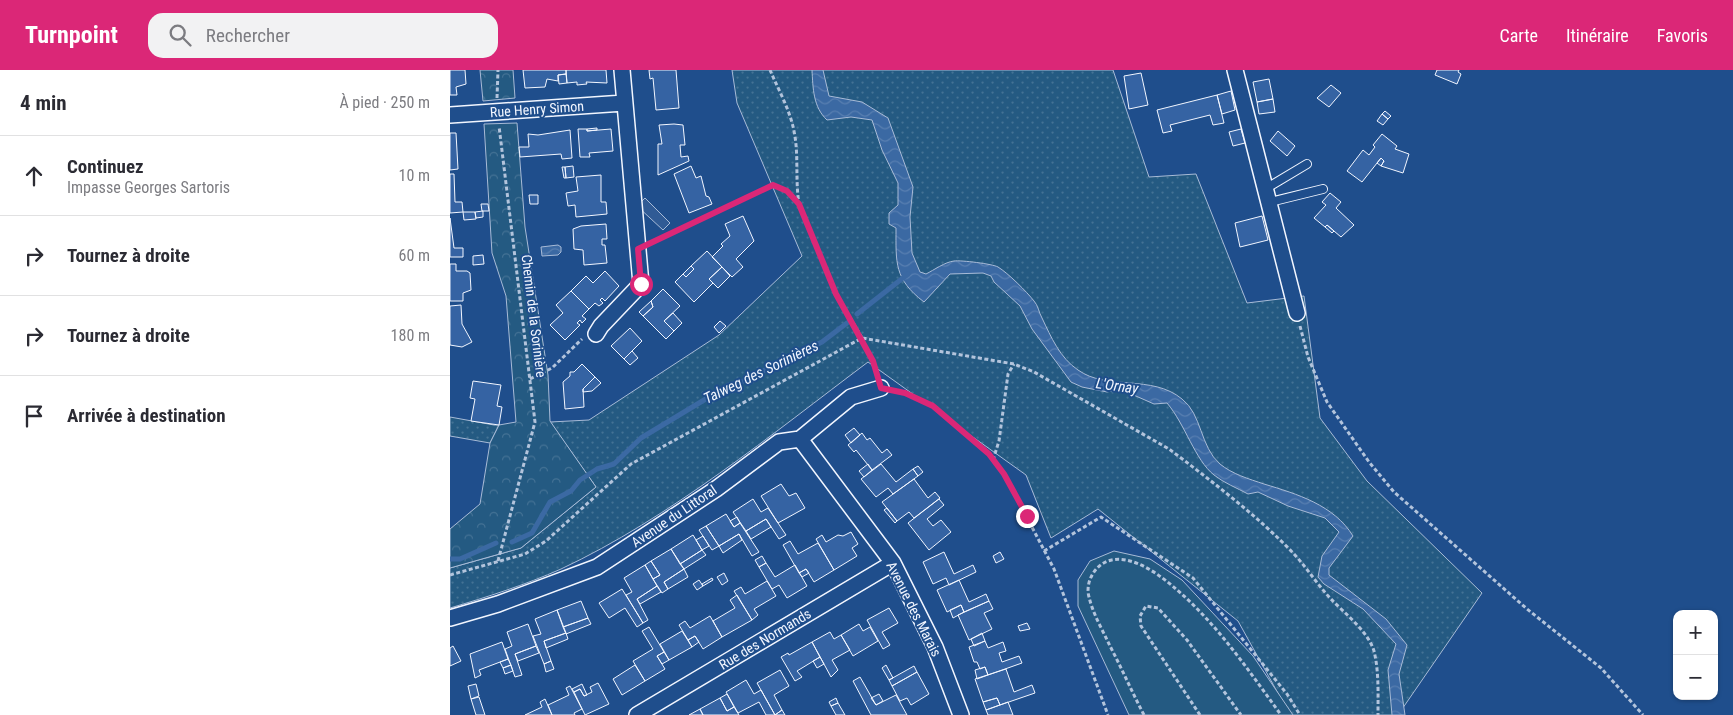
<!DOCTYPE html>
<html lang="fr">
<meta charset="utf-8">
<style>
body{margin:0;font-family:"Roboto Condensed",sans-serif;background:#f2f2f3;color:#2b2b33}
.controls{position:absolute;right:15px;bottom:15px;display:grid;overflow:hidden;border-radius:10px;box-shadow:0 1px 4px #0004}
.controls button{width:45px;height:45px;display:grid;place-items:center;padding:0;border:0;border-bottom:1px solid #e1e1e2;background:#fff;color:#2b2b33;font:25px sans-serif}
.stop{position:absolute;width:15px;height:15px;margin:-11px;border:4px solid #db2777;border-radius:50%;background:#fff}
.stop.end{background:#db2777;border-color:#fff;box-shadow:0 1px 5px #0008}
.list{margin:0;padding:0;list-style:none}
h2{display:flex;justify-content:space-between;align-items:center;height:65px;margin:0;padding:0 20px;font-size:21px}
h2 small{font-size:16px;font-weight:400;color:#7c7c81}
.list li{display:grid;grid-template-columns:32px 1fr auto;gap:15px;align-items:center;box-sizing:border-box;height:80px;padding:0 20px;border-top:1px solid #e1e1e2}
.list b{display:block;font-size:19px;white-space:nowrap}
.list p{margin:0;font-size:16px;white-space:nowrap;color:#7c7c81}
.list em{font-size:16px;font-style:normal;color:#7c7c81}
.icon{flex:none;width:28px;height:28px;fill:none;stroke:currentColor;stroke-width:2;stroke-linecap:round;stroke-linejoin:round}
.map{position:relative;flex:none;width:1283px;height:645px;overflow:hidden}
header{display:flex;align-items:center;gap:30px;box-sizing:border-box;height:70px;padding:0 25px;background:#db2777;color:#fff}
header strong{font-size:24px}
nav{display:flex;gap:28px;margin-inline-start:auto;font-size:18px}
.search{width:350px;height:45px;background:#f2f2f3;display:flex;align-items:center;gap:12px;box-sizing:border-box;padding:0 18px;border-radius:15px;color:#7c7c81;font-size:19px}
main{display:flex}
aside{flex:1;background:#fff}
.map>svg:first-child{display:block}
.grass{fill:url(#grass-dots);stroke:#a8bbd7}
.forest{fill:url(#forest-crowns);stroke:#a8bbd7}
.pitch{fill:#245a82;stroke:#a8bbd7}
.parking{fill:#305b95;stroke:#a8bbd7}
.water{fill:url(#water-waves);stroke:#a8bbd7}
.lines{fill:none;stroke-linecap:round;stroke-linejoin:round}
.stream{stroke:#3b69a3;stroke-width:5}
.building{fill:#3563a3;stroke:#f2f6ff}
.lane-casing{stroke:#f2f6ff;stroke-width:10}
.street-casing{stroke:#f2f6ff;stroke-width:18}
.path{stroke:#b3c4dc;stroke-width:3;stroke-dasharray:4 2.5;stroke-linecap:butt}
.lane{stroke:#1f4e8c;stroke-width:8}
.street{stroke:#1f4e8c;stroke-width:15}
.route{stroke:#db2777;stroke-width:6}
.labels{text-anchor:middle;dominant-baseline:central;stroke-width:4;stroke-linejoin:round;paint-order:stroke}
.street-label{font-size:14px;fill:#f2f6ff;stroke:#1f4e8c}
.water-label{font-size:15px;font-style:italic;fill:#f2f6ff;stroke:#1f4e8c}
</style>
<header>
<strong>Turnpoint</strong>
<div class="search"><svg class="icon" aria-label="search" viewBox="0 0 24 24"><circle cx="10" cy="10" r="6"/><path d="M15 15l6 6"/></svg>Rechercher</div>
<nav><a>Carte</a><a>Itinéraire</a><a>Favoris</a></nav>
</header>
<main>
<aside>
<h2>4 min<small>À pied · 250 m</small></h2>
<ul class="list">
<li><svg class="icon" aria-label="ahead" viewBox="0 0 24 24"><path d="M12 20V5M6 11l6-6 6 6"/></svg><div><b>Continuez</b><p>Impasse Georges Sartoris</p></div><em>10 m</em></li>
<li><svg class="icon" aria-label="right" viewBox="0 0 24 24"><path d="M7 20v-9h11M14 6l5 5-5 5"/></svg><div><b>Tournez à droite</b></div><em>60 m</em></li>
<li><svg class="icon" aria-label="right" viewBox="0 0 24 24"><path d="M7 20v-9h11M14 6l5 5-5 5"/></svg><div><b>Tournez à droite</b></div><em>180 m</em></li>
<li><svg class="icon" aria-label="arrive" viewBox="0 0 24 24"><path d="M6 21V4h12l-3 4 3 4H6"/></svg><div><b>Arrivée à destination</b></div></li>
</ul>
</aside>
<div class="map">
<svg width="1283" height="645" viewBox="0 0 1283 645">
<defs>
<pattern id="grass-dots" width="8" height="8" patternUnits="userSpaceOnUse" patternTransform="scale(1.25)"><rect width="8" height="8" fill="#245a82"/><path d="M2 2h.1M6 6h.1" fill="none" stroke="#447295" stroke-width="1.8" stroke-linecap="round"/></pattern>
<pattern id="forest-crowns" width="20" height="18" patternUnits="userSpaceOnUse" patternTransform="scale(1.25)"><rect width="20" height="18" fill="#245a82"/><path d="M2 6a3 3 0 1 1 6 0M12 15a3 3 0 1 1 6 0" fill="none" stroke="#447295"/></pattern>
<pattern id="water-waves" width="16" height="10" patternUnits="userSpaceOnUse" patternTransform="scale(1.25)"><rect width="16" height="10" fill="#3b69a3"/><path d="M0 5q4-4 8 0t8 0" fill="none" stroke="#587fb1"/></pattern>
</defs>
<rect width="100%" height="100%" fill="#1f4e8c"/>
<!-- grass -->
<path class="grass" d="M282,0H663L699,107L746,104L797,233L854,226L870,348L917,411L1032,523L948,645H840L788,551L648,439L601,468L576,405L418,292C322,364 220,448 111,499C75,515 37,527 0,538V498L71,478L146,417L100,352L139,350L269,265L352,186L287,33Z
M0,347L44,355H49L40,373L0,366Z"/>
<!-- forest -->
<path class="forest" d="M30,0H63L65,28L33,31Z
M67,53L75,157L98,305L100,351L146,417L71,478L0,498V459L30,434L40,373L49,355L66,352L56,226L42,183L34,54Z"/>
<!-- pitch -->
<path class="pitch" d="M664,481L700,489L732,510L803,586L843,645H679L628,536V510L640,491Z"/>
<!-- parking -->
<path class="parking" d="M195,128L220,153L213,160L187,136Z"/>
<!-- water -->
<path class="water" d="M362,0H373L379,26L412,32L438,48L463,117L460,147L462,183L470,202L476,204C484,200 495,192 504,191C511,190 543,194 548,197C558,203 577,222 584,231C588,235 589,243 592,248C601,267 610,288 628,300C657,321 702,304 732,329C752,344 750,377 770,394C782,404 799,409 814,414C847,424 884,435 903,466L879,498V505L936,549L957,575L949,604L955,645H942L938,600L946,574L913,539L874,514L868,507L872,486L889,462L875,448L838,436L808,422L798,424C787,418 774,413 764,405C745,390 735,354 717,333L704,334L670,319L657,322L632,317L621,312L582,259L570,236L544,212L541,206L533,203L500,204L474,232C444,209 446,193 446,158L439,154V143L448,135V113L432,80L422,50L401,47L377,50C363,37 363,18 362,0Z
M108,175L111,177V182L108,185L92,186L91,177Z"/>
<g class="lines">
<!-- stream -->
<path class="stream" d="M407,244L458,204
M62,472L82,463L100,432L121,421L130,410L147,399L164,394L191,368L279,315L289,313L372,272L397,253
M0,489H10L46,473"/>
</g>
<!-- building -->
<path class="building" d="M0,0H15L16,14L6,17L7,25H0Z
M73,0H116V4L108,5V11L97,9L95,17L75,18Z
M116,0H156L157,13L136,12L137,14L127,15V12L117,13Z
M199,0H226L229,38L206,40L203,8L200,9Z
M987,0H1009L1008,2L1011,4L1007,14L985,5Z
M691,3L698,35L679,39L674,6Z
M116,4L117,13L109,14L108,5Z
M819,9L823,29L807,32L803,12Z
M881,15L891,23L879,37L867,28Z
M781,21L785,40L772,44L767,25Z
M767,25L774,53L763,55L760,45L720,55L722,61L713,63L707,40Z
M823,29L825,42L809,44L807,32Z
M935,41L941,46L938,49L932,44Z
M932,44L938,49L933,55L927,51Z
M224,54L233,55L235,75H230L231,87L238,86L239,91L208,105V74H212L209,55Z
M147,58V60L137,61V59Z
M128,59H137V61L161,59L163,81L139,83L140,87H130Z
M791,59L795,73L783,76L779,62Z
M120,60L122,88L112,89L111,84L70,87L69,77H79L78,64L88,65Z
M828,61L845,76L837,86L820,71Z
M0,63H6L8,99L0,100Z
M932,64L947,76L945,79L959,84L953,103L931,96L934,91L931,88L912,112L897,101L913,80L919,85L925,77L923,75Z
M931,88L934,91L931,96L927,93Z
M123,96L124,107L116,108L115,97Z
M241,96L246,108L251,106L256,126L259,127L262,134L239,143L224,104Z
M112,97H115L116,108H114Z
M0,104H4L5,132H12L13,142L0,143Z
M151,105V132H156L157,144L126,147L125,135L118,136L116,123L128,121L126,107Z
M880,123L891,132L886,138L904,155L891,167L877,155L875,157L864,148L876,135L872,132Z
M79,125H88V134H80Z
M31,134H38L39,141H32Z
M33,141V147L26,148L25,142Z
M13,142H25L26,149L14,150Z
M293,146L304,171L286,189L293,197L282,207L262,187L273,176L271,174L280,166L275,154Z
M812,146L818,170L790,177L785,153Z
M0,148L4,178H13V187H0Z
M156,154L157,169H152V175H155L157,193L134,195L133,180L124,179L123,159L131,156Z
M877,155L884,161L882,163L875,157Z
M257,181L272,197L259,209L263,213L244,232L225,212L233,204L236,207L244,199L241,196Z
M33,185L34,194L23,195V186Z
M0,194H6V201H17L20,203L21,220L13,223V231H0Z
M241,196L244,199L236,207L233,204Z
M272,197L280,206L268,218L259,209Z
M155,201L169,216L155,231L152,228L150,230L153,233L149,236L145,233L139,239L121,221L136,206L143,213Z
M213,219L230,236L214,251L224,261L216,269L193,246L203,237L201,231Z
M121,221L139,239L132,246L136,249L132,253L130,250L127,253L130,255L115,270L100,255L113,243L106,235Z
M201,231L203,237L193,246L189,242Z
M11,235L12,254L22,272L12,277L0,275V236Z
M223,243L232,253L224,261L214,251Z
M270,251L276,256L269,263L264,257Z
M180,258L192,271L174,289L161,276Z
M182,281L188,288L180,295L174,289Z
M132,294L145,307L133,319L134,337L115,339L113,312L120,306V302H124Z
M145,307L151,313L142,321L133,322V319Z
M23,311L51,315L47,336L52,337L49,355L21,351L25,329L20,328Z
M404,358L410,365L401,373L395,365Z
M412,363L417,370L420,368L432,383L437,379L442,385L422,400L406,380L404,382L398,375Z
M418,394L422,400L414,407L409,401Z
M431,394L446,412L463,399L468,406L443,424L438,418L426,427L411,409Z
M468,396L473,402L468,406L463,399Z
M464,409L478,428L485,422L490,428L464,448L459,442L447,451L432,432Z
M331,414L339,426L346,423L355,438L328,453L311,426Z
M303,429L311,442L318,438L336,465L329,469L316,449L296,461L283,442Z
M489,429L494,435L477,449L483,456L491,450L501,462L479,480L458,453Z
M437,438L447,451L445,453L434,440Z
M276,444L284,457L290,453L309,482L302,486L289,464L269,476L256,456Z
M287,447L290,453L284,457L280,451Z
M316,449L321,457L301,469L296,461Z
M256,456L269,476L262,480L249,460Z
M401,462L408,474L402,478L407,486L384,500L366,469L372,465L376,472L388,465L393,466Z
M289,464L292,470L273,483L269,476Z
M243,465L252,480L230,494L221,479Z
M253,466L259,476L252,480L246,470Z
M340,471L348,484L368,473L384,500L364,512L356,499L349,503L333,475Z
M221,479L234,499L214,512L218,519L212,523L203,509L210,505L201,491Z
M252,480L256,485L234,499L230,494Z
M494,482L504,504L523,495L526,502L499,515L496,508L483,514L473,492Z
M550,482L554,489L546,493L543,486Z
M312,486L316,493L309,497L305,490Z
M201,491L210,505L203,509L195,495Z
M316,493L325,507L345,495L357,516L337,528L329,515L322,519L309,497Z
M195,495L207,516L187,529L198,550L193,553L176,525L182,522L174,508Z
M234,499L238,507L218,519L214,512Z
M356,499L359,503L352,507L349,503Z
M274,503L278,511L272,515L267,507Z
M262,508L263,510L253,516L252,514Z
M249,510L253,516L247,520L243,514Z
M509,510L519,532L536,524L539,531L514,542L511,535L497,542L487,520Z
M317,511L326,526L304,539L308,545L302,550L284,521L291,517L295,524Z
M207,516L211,522L190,534L187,529Z
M172,519L193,553L187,557L175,538L159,548L149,533Z
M287,525L302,550L272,567L263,551L285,538L280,530Z
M131,531L138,548L113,557L107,540Z
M539,531L543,539L534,543L542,559L519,570L508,545Z
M511,535L514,542L503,548L500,540Z
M439,538L448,553L432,562L440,575L433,579L417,550Z
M107,540L116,563L94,571L101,591L94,594L83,566L91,564L85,549Z
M260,546L272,567L253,579L245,566L238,570L229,555L235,551L240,558Z
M138,548L141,554L116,564L113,557Z
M577,553L580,559L570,561L568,556Z
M78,554L86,576L65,584L72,605L65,607L55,579L62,576L57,562Z
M409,554L413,561L420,557L428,571L403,586L391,565Z
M199,557L214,582L207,586L215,599L195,611L183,591L203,579L192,561Z
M232,561L242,577L219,590L210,574Z
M380,562L384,569L391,565L400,580L382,590L388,600L381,607L362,572Z
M116,563L118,569L96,578L94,571Z
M532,563L535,571L524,576L521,569Z
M245,566L249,572L242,577L238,570Z
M535,571L538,578L553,572L556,581L549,583L552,592L569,586L572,593L538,605L535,597L530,599L527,592H524L519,577Z
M52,572L58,589L29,600L31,605L25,608L20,584Z
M362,572L370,587L347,601L352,607L345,611L331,587L338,583L339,585Z
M3,576L11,591L0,596V578Z
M86,576L89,583L68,591L65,584Z
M214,582L219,590L212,594L207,586Z
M370,587L374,594L367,598L363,591Z
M58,589L61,595L53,598L50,592Z
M101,591L104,599L96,602L94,594Z
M61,595L63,601L55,604L53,598Z
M185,595L195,611L172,625L163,609Z
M436,595L443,608L439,610L432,598Z
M464,596L467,602L442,616L439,610Z
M535,597L538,605L527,609L525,600Z
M556,599L564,622L582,615L585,623L550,635L547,628L533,632L525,609Z
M330,600L339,616L324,625L332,640L325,645L307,613Z
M467,602L479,624L461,635L457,628L450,631L442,616Z
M410,607L426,635L446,625L457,645H421L403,611Z
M296,610L304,624L311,620L325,645H316L309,632L288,643L276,622Z
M148,613L159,634L135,645L124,622L130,619L134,626L142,622L140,617Z
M26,614L29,626L21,629L18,616Z
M132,614L137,625L134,626L130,619L124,622L122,619Z
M120,616L132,639L124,643L125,645H102L98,635L119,625L116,618Z
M277,624L284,637L277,641L270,628Z
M429,624L433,631L426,635L421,628Z
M29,627L35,645H26L21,629Z
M270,628L277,641L284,637L289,645H253L250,639Z
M386,628L388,633L381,636L379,632Z
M547,628L550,635L536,640L533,632Z
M95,629L102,645H75L92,637L90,632Z
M558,632L563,645H538L536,640Z
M388,633L395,645H386L381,636Z
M250,639L253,645H239Z
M332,640L335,645H325Z"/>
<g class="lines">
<!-- lane casing -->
<g class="lane-casing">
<path id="lane" d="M817,118L857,94
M820,132L873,119"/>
</g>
<!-- street casing -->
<g class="street-casing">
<path id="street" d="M785,0L847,243
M0,45L174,33
M146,264L151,256L191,214L172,0
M350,369L443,493L485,577L511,645
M0,548L48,534L147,497L266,419L329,372L350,369L401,327L431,318
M187,645L443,493"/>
</g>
<!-- path -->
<path class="path" d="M320,0C328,19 340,40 344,61C349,85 345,109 349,134
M47,28L48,0
M201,173L323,115L337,121L349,134L386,224L412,268L427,305
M850,256L858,287L877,332L919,392L944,422L1077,539L1151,598L1193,645
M80,309L102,298L132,269
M444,320L455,323L483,336L539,384L554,404L604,499L658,645
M543,390L549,371L558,304L564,294
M594,481L651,447L743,508L837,624L850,645
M48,491L85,352L49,56
M0,505L75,484L96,471L181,394L412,268L564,294L584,302L719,379C759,409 810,448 844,484C857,498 867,514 880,528C894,543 918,561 924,581C929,601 928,624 928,645
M694,645C682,622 672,599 660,576C653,561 643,544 639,527C635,513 644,496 658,491C681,483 710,505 726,519C768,555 799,601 831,645
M750,645L691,556L690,546L696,536L708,538L737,570L791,645"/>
<!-- lane -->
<use href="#lane" class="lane"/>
<!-- street -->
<use href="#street" class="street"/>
</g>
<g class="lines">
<!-- route -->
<path class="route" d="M191,214L188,179L323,115L337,121L349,134L386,224L423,291L431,318L455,323L483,336L539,384L554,404L577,446"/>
</g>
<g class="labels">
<!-- street labels -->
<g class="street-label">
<text transform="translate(87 39) rotate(-4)">Rue Henry Simon</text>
<text transform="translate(84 246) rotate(83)">Chemin de la Sorinière</text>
<text transform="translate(224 446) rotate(-34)">Avenue du Littoral</text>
<text transform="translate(464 539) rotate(63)">Avenue des Marais</text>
<text transform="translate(315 569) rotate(-31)">Rue des Normands</text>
</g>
<!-- water labels -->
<g class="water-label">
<text transform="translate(311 302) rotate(-26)">Talweg des Sorinières</text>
<text transform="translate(667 316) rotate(8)">L'Ornay</text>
</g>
</g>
</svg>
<div class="controls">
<button>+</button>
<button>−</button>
</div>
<div class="stop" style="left:191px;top:214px"></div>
<div class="stop end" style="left:577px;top:446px"></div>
</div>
</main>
